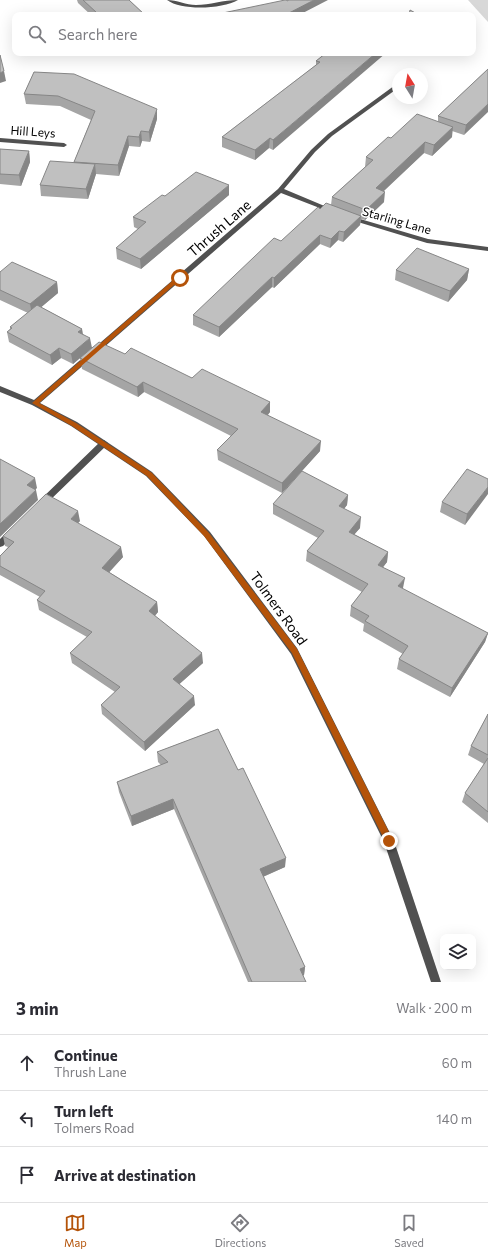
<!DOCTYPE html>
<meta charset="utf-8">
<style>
body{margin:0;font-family:Commissioner,sans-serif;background:#f2f2f3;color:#2b2b33}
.controls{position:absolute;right:12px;bottom:12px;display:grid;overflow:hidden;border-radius:8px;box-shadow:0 4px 16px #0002}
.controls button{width:36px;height:36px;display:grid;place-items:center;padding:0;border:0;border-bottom:1px solid #e1e1e2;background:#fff;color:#2b2b33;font:20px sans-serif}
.compass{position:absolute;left:392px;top:68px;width:36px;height:36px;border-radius:50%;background:#fff;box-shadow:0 4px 16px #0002;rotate:349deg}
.stop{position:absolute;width:12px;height:12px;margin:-9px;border:3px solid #b45309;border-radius:50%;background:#fff}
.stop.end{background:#b45309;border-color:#fff;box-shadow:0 1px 4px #0008}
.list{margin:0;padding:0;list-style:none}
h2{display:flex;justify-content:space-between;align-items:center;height:52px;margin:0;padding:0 16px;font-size:17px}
h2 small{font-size:13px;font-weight:400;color:#7c7c81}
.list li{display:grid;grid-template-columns:26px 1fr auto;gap:12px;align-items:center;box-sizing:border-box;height:56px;padding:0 16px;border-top:1px solid #e1e1e2}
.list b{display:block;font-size:15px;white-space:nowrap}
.list p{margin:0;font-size:13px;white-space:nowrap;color:#7c7c81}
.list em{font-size:13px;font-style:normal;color:#7c7c81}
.icon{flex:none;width:22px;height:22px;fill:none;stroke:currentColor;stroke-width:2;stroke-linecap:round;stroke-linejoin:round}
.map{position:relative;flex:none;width:488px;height:982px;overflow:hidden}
.search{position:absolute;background:#fff;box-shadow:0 4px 16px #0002;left:12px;right:12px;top:12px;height:44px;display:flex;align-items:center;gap:10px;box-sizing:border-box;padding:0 14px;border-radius:8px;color:#7c7c81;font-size:15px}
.sheet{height:220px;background:#fff}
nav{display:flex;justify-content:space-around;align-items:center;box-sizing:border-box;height:56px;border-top:1px solid #e1e1e2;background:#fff;font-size:11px;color:#7c7c81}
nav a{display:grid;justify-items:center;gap:2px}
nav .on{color:#b45309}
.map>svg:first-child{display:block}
.green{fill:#d8d8d8}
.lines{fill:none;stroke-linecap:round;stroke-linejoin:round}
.lane{fill:#515151;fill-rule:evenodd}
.street{fill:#515151;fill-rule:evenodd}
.wall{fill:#a5a5a5}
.shaded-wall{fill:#868686}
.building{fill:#c0c0c0;stroke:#868686}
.route{fill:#b45309}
.labels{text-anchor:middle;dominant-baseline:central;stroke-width:3;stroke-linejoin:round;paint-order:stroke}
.far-street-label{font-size:12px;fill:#000;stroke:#fff}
.street-label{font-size:14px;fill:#000;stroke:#fff}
</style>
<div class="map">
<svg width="488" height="982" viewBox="0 0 488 982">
<rect width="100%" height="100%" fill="#fff"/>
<!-- green -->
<path class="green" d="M468,0H488V22Z"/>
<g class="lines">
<!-- lane -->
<path class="lane" d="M104,440L108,443L107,445L45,505H39L38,503L39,501L101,441Z
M11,530L14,531L15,533L14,535L3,546L0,547V539L8,531Z"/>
<!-- street -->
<path class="street" d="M167,0C177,0 186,5 196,5C210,5 223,0 238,0C222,9 182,11 167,0Z
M415,71L417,72V74H409Z
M398,83V88L332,136L315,152L284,189L334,210V212H330L281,193L40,403L77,422L152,472L210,532L297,648L394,841L441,982H431L384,842L291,654L204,536L146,476L71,426L32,405L0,392V386L34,400L278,189L311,150L328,134Z
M0,138L64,143L67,145L64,147L0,142Z
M350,216L428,239L488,247V251L427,243L348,219L347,218Z"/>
</g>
<!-- wall -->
<path class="wall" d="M77,0H129L145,15H91L78,3Z
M326,53L273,150L269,148L255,160L222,147V137L316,65V61Z
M488,69L464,135L452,131V137L432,156L424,153L384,191V202L365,220L361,219L360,225L343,242L338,240L330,248L320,244L274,288L272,287L219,337L193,325V315L320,209L331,205L332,197L365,167L366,157L391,138L438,122V116Z
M34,72L157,119L150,142L142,141L140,147L129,146L119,176L96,174L88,199L41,196L40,185L74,162L91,120L60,106L26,104L24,94Z
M0,149L29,151L30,162L21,186L0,184Z
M229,195L141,269L117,259L116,248L138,229L134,227L133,217L165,196Z
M469,269L467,280L448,302L395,280L396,270Z
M0,272L57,282L58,293L41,307L82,329L83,334L92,348L73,364L61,358L52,365L9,342L7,332L10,329V327L28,313L0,300Z
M125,354L192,378L270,402V412L268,415L320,451L282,493L218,460L217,450L231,436L144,392L138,397L82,369L80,358Z
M488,479L465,525L440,512L442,502Z
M348,495L347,505L344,509L360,528L354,534L388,552L387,562L383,567L403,588L402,589L488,633L485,642L450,697L397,669L399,659L403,654L363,631L364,624L350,616L351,606L362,592L306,561L307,551L318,538L273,514V504Z
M80,521L78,523L123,557L109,572L157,602L158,612L155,616L203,663L179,684L195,705L145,751L102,714L101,705L115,692L72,663L70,653L87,637L39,610L37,600L40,597L0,575V556L8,547L5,546L3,536Z
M488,714V823L462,802L465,793L484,764L468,755L471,746Z
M218,729L285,867L263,877L305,967L304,975L303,976L306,982H248L174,809L132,826L119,792L117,782L161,765L158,762L157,752Z"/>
<!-- shaded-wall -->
<path class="shaded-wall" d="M314,0H328L299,15H283Z
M376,53H386L273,150V140Z
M4,71L6,81L0,83V73Z
M488,104V112L464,135L466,125Z
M157,109V119L150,142L149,132Z
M453,127L452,137L432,156L434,145Z
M141,131L142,141L140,147L139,137Z
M128,136L129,146L119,176L118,165Z
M270,138L269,148L255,160V150Z
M425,142L424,153L375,199L376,188Z
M29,151L30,162L21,186L19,175Z
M95,164L96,174L88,199L86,189Z
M229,185V195L141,269L140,259Z
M385,192L384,202L365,220L366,210Z
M361,216L360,225L343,242L344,232Z
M339,231L338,240L330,248L331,239Z
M320,235V244L274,288V278Z
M469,269L467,280L448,302L450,291Z
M272,277V287L219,337V327Z
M57,282L58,293L32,315L30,304Z
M82,329L83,339L78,332Z
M90,338L92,348L73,364L71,354Z
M59,348L61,358L52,365L50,355Z
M143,382L144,392L138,397L137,387Z
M270,402V412L261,422V412Z
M321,441L320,451L282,493V483Z
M35,478L37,488L30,495L27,485Z
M488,487V494L465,525L467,514Z
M36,490L38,500L0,537V524Z
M348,495L347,505L338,516L339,506Z
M78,511L80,521L72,529L71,519Z
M361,517L360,528L348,542L349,532Z
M121,547L123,557L104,578L102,568Z
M388,552L387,562L377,575L378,565Z
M405,578L403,588L396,596L398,586Z
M157,602L158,612L150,621L149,611Z
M488,633L485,642L450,697L452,688Z
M202,653L203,663L174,689L173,679Z
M194,696L195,705L145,751L144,742Z
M173,799L174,809L132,826L131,816Z
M286,858L285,867L260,878V869Z
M305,967L304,975L299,977L300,969Z"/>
<!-- building -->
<path class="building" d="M83,0H129L145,15H102L97,13Z
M285,0H287V1L289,0H314L291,12L283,15H210L218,14Z
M410,10L419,15H409Z
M326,53H376L273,140L270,138L255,150L222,137L320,62L316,61Z
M0,55L4,71L0,73Z
M488,69V104L466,125L438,116Z
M34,72L74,74L157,109L149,132L141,131L139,137L128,136L118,165L74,162L95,111L58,96L24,94Z
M417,114L453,127L434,145L425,142L376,188L385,192L366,210L332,197L373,160L366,157L388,137L391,138Z
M0,149L29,151L19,175L0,174Z
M50,161L95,164L86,189L40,185Z
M196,172L229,185L140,259L116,248L146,222L133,217L162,195L165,196Z
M326,203L361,216L344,232L339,231L331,239L320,235L274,278L272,277L219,327L193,315L274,238L281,241L318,207L320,209Z
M417,248L469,269L450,291L396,270Z
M12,262L57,282L30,304L0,290V272Z
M37,305L82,329L78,332L90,338L71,354L59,348L50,355L7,332L12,328L10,327Z
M99,342L125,354L131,348L192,378L202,369L270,402L261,412L321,441L282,483L217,450L238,429L143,382L137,387L80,358Z
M0,459L35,478L27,485L36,490L0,524Z
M467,469L488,479V487L467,514L442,502Z
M302,471L348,495L339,506L361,517L349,532L388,552L378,565L405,578L398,586L488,633L452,688L399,659L408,646L365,621L369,616L351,606L368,584L307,551L324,531L273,504Z
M46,494L78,511L71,519L121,547L102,568L157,602L149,611L202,653L173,679L194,696L144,742L101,705L120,687L70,653L92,632L37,600L45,591L0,566V556L14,542L3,536Z
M488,714V755L471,746Z
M218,729L238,770L243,768L286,858L260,869L305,967L300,969L306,982H252L173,799L131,816L117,782L168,762L157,752Z
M488,758V812L465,793Z"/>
<!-- route -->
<path class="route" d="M178,276L182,278L39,403L76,423L152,473L209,533L297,649L392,838V843L389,845L386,843L292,653L204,536L147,476L72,426L32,403Z"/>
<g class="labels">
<!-- far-street labels -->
<g class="far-street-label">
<text transform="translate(33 131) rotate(4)">Hill Leys</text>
<text transform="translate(397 220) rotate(16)">Starling Lane</text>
</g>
<!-- street labels -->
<g class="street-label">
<text transform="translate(219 228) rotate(-41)">Thrush Lane</text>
<text transform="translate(279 608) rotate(54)">Tolmers Road</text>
</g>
</g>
</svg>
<div class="controls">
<button><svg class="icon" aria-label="layers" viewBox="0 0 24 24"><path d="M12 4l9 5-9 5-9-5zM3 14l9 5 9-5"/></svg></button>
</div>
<svg class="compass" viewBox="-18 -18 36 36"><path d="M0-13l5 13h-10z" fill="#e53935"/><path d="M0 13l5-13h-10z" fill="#7c7c81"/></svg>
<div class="stop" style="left:180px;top:278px"></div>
<div class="stop end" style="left:389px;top:841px"></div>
<div class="search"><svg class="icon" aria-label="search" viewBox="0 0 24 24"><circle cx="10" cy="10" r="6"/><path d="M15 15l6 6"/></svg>Search here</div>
</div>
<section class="sheet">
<h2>3 min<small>Walk · 200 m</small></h2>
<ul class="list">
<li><svg class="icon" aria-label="ahead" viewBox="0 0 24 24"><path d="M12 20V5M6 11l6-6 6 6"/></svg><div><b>Continue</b><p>Thrush Lane</p></div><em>60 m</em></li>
<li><svg class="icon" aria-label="left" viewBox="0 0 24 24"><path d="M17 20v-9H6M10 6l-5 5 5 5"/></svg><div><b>Turn left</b><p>Tolmers Road</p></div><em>140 m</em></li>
<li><svg class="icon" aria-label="arrive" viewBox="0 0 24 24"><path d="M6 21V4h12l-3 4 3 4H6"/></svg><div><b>Arrive at destination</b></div></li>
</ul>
</section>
<nav>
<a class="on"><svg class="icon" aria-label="map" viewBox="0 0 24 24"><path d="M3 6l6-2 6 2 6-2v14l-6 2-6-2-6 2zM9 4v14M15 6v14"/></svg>Map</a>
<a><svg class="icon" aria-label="directions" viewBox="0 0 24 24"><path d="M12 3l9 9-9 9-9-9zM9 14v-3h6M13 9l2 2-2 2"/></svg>Directions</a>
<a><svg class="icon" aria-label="saved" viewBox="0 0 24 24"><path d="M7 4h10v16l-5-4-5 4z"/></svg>Saved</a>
</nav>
